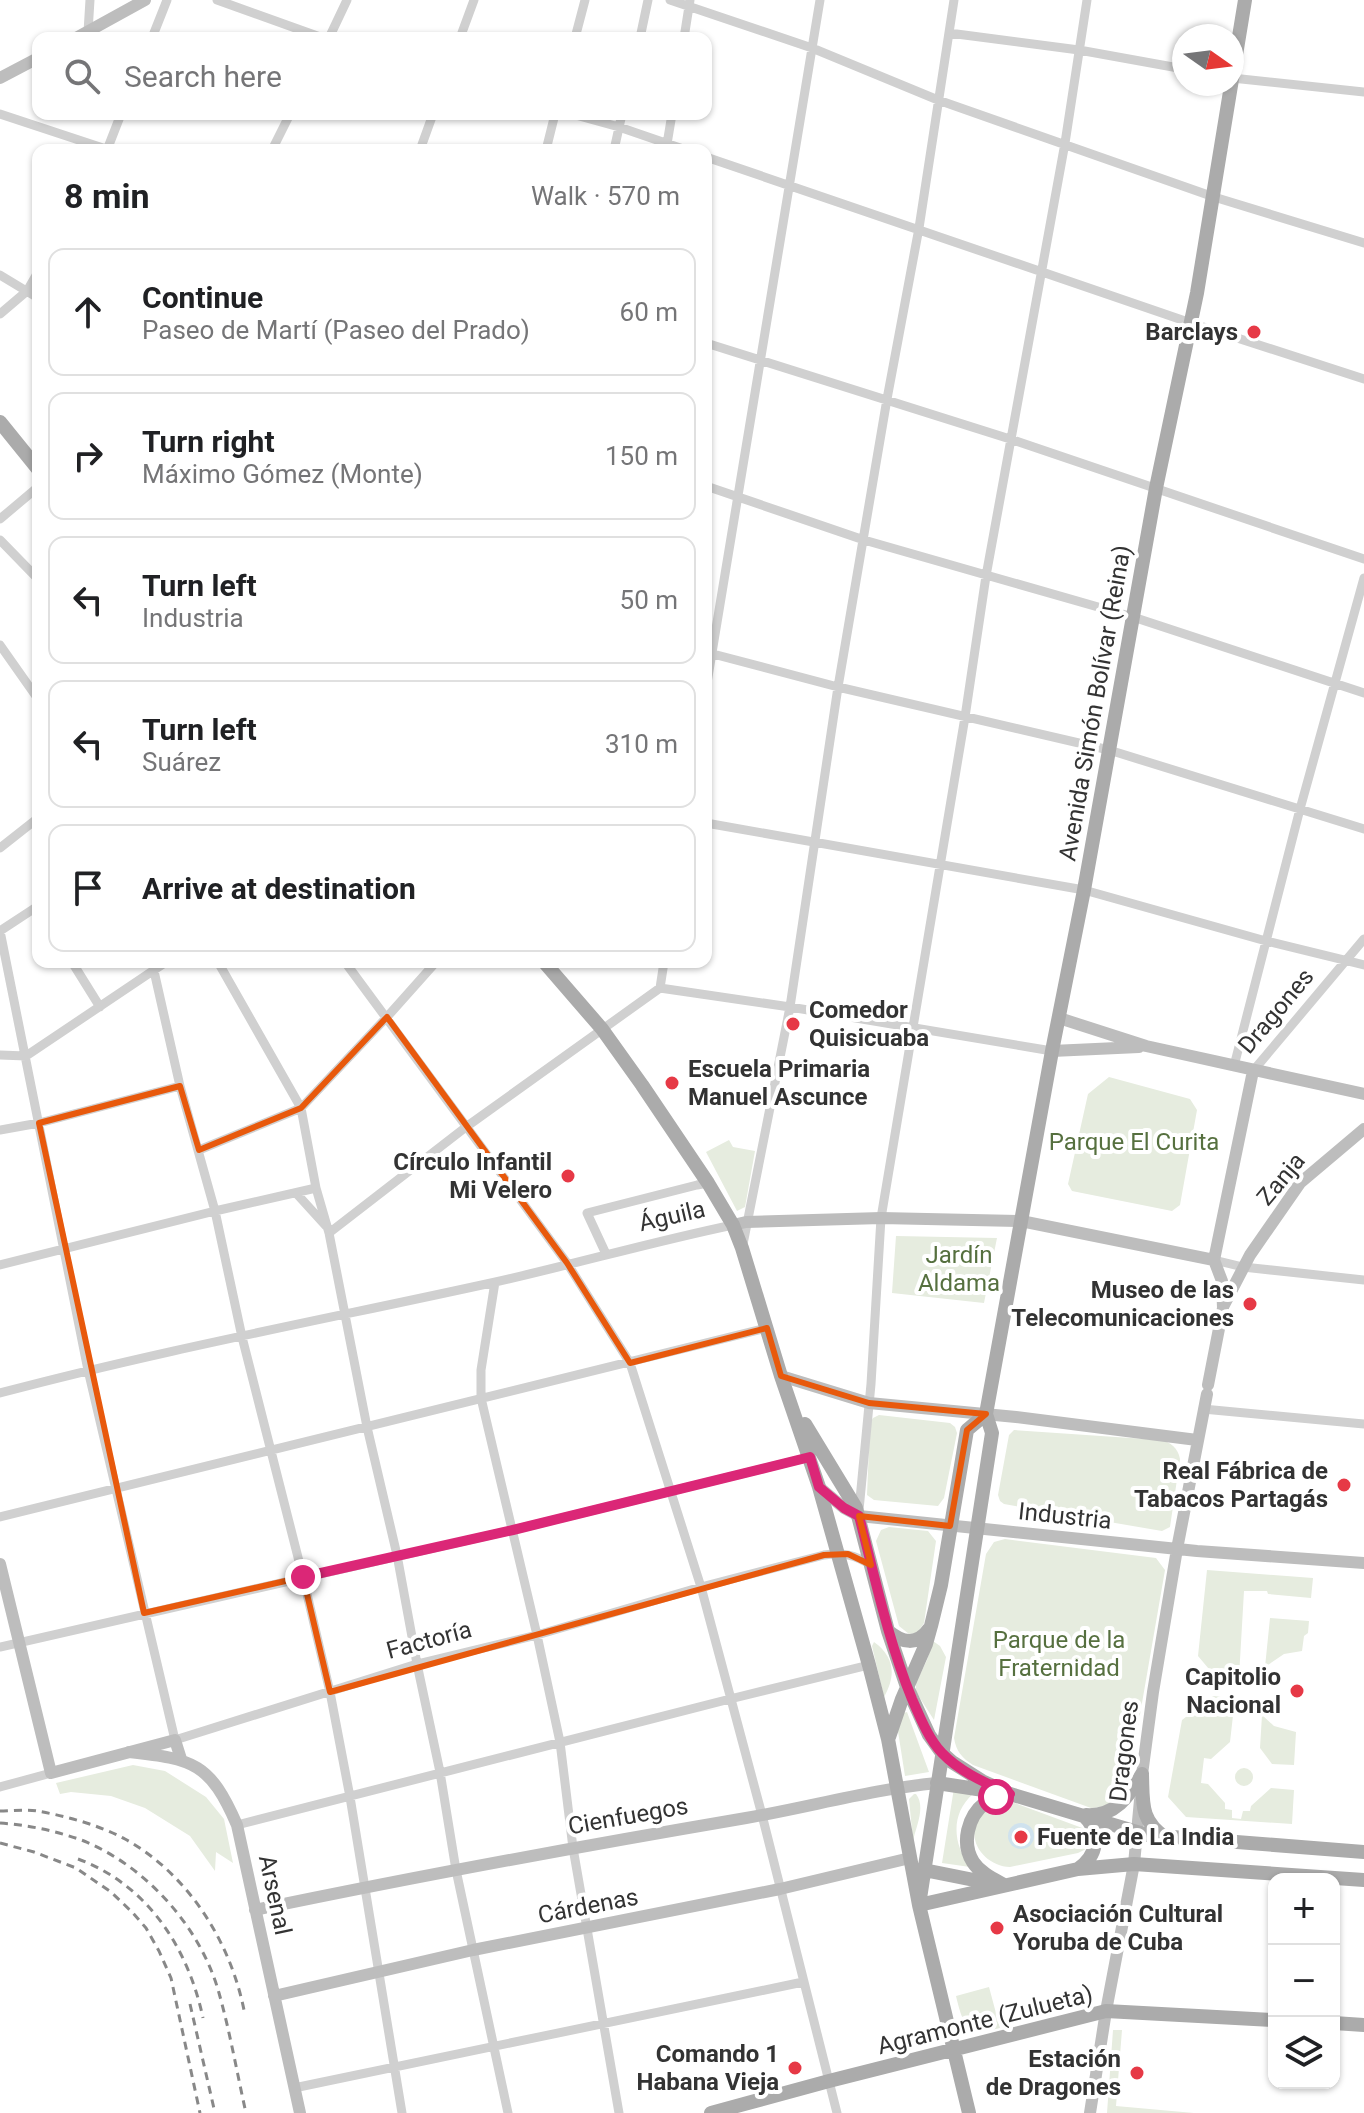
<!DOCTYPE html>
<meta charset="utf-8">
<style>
body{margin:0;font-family:Roboto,sans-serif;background:#f2f2f2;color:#202124}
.controls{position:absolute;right:24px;bottom:24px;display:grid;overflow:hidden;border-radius:16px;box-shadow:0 2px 6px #0004}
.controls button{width:72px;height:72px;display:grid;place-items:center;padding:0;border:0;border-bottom:2px solid #e0e0e0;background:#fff;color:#202124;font:40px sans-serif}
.compass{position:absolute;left:1172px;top:24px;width:72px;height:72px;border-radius:50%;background:#fff;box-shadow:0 2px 6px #0004;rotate:104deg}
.stop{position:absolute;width:24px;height:24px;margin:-18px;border:6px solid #db2777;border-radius:50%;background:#fff}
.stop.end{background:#db2777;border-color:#fff;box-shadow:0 2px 8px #0008}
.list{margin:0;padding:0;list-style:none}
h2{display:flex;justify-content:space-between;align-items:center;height:104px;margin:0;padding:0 32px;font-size:34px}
h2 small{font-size:26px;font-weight:400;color:#757577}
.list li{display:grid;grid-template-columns:52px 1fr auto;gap:24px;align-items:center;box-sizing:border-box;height:128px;margin:0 16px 16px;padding:0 16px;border:2px solid #e0e0e0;border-radius:16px}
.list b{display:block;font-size:30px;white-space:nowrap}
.list p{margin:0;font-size:26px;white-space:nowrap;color:#757577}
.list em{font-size:26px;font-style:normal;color:#757577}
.icon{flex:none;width:44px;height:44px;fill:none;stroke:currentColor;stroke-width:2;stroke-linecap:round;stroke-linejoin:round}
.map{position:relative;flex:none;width:1364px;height:2113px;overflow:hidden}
.search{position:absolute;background:#fff;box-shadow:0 2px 6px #0004;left:32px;top:32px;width:680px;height:88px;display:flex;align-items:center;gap:20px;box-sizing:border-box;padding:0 28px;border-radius:16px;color:#757577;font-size:30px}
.panel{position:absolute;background:#fff;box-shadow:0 2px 6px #0004;left:32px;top:144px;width:680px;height:824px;border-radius:16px}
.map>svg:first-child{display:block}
.green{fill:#e6ecdf}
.water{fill:#cfe2ee}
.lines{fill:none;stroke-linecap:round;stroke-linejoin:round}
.street{stroke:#d0d0d0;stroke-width:9}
.secondary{stroke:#bdbdbd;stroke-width:12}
.primary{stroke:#ababab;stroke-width:14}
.rail{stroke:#888;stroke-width:3;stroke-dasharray:8 6;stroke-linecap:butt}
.route{stroke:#db2777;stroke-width:10}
.marked{fill:none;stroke:#e8590c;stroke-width:6;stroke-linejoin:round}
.poi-dot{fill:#e63946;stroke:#fff;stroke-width:3}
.labels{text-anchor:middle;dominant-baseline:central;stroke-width:8;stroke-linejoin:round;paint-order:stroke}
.poi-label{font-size:24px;font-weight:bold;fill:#333;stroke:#fff;text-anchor:end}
.street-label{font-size:24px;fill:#333;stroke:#fff}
.park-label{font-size:24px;fill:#56703f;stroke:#fff}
</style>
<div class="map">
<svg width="1364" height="2113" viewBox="0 0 1364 2113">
<rect width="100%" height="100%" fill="#fff"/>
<!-- green -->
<path class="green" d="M1109,1077L1190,1099L1197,1110L1180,1205L1172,1211L1072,1191L1068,1184L1088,1094Z
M729,1140L733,1147L755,1151L745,1207L737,1211L706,1152Z
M896,1236L997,1238L984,1303L892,1293Z
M879,1415L950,1423L955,1427L957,1433L944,1498L938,1506L874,1500L867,1495L870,1423L873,1418Z
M1014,1430L1160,1440C1171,1442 1178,1448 1180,1459L1170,1527L1162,1531L1004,1504L1000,1501L998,1495L1009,1435Z
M889,1527L928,1531L936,1541L924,1623L917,1633L909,1634L899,1626L876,1541L881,1530Z
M1005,1539L1156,1558L1165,1570L1128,1784C1120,1798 1108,1808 1091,1808L973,1765C962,1758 956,1751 954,1738L986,1554L994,1542Z
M1207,1570L1313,1578L1311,1598L1268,1594L1267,1591H1244L1239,1677L1217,1676L1216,1680L1214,1679V1675L1198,1656Z
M1270,1618L1309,1621L1308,1633L1304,1636L1302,1651L1284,1654L1265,1667Z
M933,1641L940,1646L946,1657L934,1720L916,1692V1683L927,1660Z
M874,1642C895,1657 896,1676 884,1697L872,1646Z
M1213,1696L1235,1698L1230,1742L1211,1759L1204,1758L1201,1783L1208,1784L1225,1803V1809L1232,1810V1818L1241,1819L1243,1811H1250L1251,1806L1271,1788L1294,1790L1292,1824L1186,1817L1168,1797L1182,1720Z
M907,1712L929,1772L905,1776L897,1725L900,1714Z
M1262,1715L1274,1726L1296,1732L1294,1765L1272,1764L1260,1748Z
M133,1765L165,1771L206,1797L224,1819L233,1863L216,1852L215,1871L190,1836L145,1808L111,1796L71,1792L60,1794L56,1783Z
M1235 1777a9 9 0 1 1 18 0a9 9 0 1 1-18 0Z
M954,1788L973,1794C950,1814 953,1844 970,1867L942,1863Z
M914,1794H916C926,1807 916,1826 913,1841L909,1799Z
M1009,1801L1085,1829L1090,1837L1086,1849L1078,1853L1010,1867C985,1866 963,1839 981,1816C984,1813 986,1808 990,1806C994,1803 1004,1802 1009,1801Z
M989,1987L1000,2028C967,2037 963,2025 956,1996Z
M1113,2030H1122L1116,2106L1194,2113H1107Z"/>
<!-- water -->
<path class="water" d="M1008 1836a13 13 0 1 1 26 0a13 13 0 1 1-26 0Z"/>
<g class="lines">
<!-- street -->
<path class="street" d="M217,0L323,38
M670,0L812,48L938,100L1214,197L1364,243
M88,32L90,0
M949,33L1079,50L1184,69
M152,38L167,0
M329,38L347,0
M460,38L474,0
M575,38L585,0
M640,38L648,0
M684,38L690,0
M1232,78L1364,92
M0,114L109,150
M572,114L619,127L686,150
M107,150L121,114
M272,150L290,114
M420,150L433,114
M546,150L555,114
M614,150L622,114
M666,150L672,114
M706,157L1191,323L1364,379
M0,275L38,298
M0,314L27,291L38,272
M706,343L1010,439L1364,559
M706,486L864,540L1133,617L1364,693
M0,519L38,487
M0,540L38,579
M0,645L38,699
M706,654H713L838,687L1109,750L1364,829
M706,689L820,0
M706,823L1084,890L1266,941L1364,965
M0,848L38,818
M0,931L88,1370L175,1740L417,1664L537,1635L701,1587L824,1555C843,1552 855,1555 871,1565
M0,931L38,906
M72,962L100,1007
M218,962L301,1108L316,1188L329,1233L367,1427L397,1555L417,1664L440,1772L456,1870L508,2113
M345,962L567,1263L630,1363L701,1587L762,1815L837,2113
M154,971L180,1086L215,1211L242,1337L303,1577L330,1692L350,1797L402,2113
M660,988L664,962
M0,1055L26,1056L166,962
M1234,1066L1300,809L1364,578
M1253,1071L1364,939
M0,1130L39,1123L180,1086
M199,1150L301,1108L387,1017L436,962
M296,1193L326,1226
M329,1233L466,1127L660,988L790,1007L1052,1051
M743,1244L790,1007L838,687L887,399L919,228L954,0
M606,1254L587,1213L697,1185L708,1183
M1214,1260L1243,1267L1364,1280
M0,1265L215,1211L316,1188
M495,1282L481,1370V1398L537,1635L560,1742L573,1848L619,2113
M0,1393C162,1350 327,1319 491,1283C572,1265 651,1242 733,1225
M1203,1409L1364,1424
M859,1510L871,1384L881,1218L965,717L986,576L1065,143L1087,0
M0,1517L767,1328
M0,1647L513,1530L810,1457
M0,1787L51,1773
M237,1825L730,1699L869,1665
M294,2088L803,1982"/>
<!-- secondary -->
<path class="secondary" d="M76,38L145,0
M0,78L38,58
M1059,1018L1146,1046L1364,1094
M1052,1051L1139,1047
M733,1225L746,1222L881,1218L1021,1221L1214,1260
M1224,1305L1250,1255L1300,1183L1364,1129
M781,1376L869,1403L1016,1417L1197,1440
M1208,1385L1223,1308L1222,1281L1214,1260L1253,1071
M819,1487L844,1508L859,1516L1197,1551L1364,1563
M0,1564L51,1773L175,1740L181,1759
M129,1752C194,1759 210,1763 237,1825L300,2113
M1141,1782L1153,1692L1177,1549L1207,1394
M255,1910C418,1876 582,1846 746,1818C810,1807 873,1789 937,1783
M274,1996L473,1950L780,1889L910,1858
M1090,2113L1106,2011L1134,1864L1140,1800"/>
<!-- primary -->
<path class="primary" d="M0,422L38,469
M544,962L602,1029L642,1085L708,1183L733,1225L742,1248L781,1376L819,1487L869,1665L888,1739L919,1905L969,2113
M805,1424L856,1508L888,1631L907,1687L929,1735L942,1753L952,1762L982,1781L1010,1794L1147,1835L1364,1852
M888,1631C902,1643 917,1646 929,1629
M889,1737L902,1699L926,1644L931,1626L941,1585L967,1430L986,1414
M1142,1775C1143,1803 1140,1821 1166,1838
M937,1783L990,1791
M1086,1815C1115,1817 1129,1796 1142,1774
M1078,1869C1097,1856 1102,1833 1084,1816
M924,1870L994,1884
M1004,1885C993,1879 980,1873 973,1862C961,1843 968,1816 985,1803C993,1797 1001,1796 1010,1794
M919,1905L992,1433L986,1414L1052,1051L1084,890L1156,488L1197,293L1245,0
M919,1905L1078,1869L1134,1864L1364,1880
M1334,2023L1364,2025
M711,2113L829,2081L1106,2011L1274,2020"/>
<!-- rail -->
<path class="rail" d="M0,1811C12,1811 25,1809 37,1811C66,1816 99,1825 125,1839C188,1874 230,1941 244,2010
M0,1823C28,1825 57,1831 84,1841C147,1867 201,1928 219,1993C230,2032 237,2073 246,2113
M0,1843L34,1852L76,1868L111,1892L132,1912L146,1928L159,1951L171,1978L200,2113
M78,1859C148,1885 188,1948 203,2018
M190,2004L215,2113"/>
</g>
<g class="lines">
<!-- route -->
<path class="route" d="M303,1577L513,1530L810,1457L819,1487L844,1508L859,1516C875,1578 888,1640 912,1699C920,1717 928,1738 942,1753C960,1772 986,1783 1010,1794L996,1797"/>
</g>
<!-- marked area -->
<path class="marked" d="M387,1017L567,1263L630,1363L767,1328L781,1376L869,1403L986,1414L967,1430L950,1526L859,1516L871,1565L848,1554L824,1555L330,1692L303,1577L144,1613L39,1123L180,1086L199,1150L301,1108Z"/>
<!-- markers -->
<g class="poi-dot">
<circle cx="1254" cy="332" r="8"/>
<circle cx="793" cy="1024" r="8"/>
<circle cx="672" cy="1083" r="8"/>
<circle cx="568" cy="1176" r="8"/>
<circle cx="1250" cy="1304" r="8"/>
<circle cx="1344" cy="1485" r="8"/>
<circle cx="1297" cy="1691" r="8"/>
<circle cx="1021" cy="1837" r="8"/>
<circle cx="997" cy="1928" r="8"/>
<circle cx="795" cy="2068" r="8"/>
<circle cx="1137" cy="2073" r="8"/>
</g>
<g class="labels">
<!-- poi labels -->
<g class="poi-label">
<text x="1238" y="332">Barclays</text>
<text x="809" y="1010" text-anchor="start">Comedor<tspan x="809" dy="28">Quisicuaba</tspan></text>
<text x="688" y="1069" text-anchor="start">Escuela Primaria<tspan x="688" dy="28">Manuel Ascunce</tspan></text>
<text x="552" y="1162">Círculo Infantil<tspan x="552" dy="28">Mi Velero</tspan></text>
<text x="1234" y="1290">Museo de las<tspan x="1234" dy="28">Telecomunicaciones</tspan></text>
<text x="1328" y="1471">Real Fábrica de<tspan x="1328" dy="28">Tabacos Partagás</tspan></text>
<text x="1281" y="1677">Capitolio<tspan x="1281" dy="28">Nacional</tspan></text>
<text x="1037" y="1837" text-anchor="start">Fuente de La India</text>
<text x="1013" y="1914" text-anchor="start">Asociación Cultural<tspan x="1013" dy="28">Yoruba de Cuba</tspan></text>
<text x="779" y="2054">Comando 1<tspan x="779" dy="28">Habana Vieja</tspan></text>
<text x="1121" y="2059">Estación<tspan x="1121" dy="28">de Dragones</tspan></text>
</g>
<!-- street labels -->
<g class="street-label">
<text transform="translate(1095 703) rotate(-80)">Avenida Simón Bolívar (Reina)</text>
<text transform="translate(1276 1011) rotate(-50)">Dragones</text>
<text transform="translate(1281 1179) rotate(-50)">Zanja</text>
<text transform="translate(672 1216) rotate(-13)">Águila</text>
<text transform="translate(1065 1516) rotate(6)">Industria</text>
<text transform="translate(429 1640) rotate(-15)">Factoría</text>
<text transform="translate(1124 1751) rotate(-83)">Dragones</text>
<text transform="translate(628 1816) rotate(-10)">Cienfuegos</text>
<text transform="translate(275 1895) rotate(78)">Arsenal</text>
<text transform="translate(588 1906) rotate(-11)">Cárdenas</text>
<text transform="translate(985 2020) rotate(-14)">Agramonte (Zulueta)</text>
</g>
<!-- park labels -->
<g class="park-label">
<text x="1134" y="1142">Parque El Curita</text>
<text x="959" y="1255">Jardín<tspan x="959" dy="28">Aldama</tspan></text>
<text x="1059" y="1640">Parque de la<tspan x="1059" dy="28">Fraternidad</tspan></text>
</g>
</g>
</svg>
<div class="controls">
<button>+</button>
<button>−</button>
<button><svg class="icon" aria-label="layers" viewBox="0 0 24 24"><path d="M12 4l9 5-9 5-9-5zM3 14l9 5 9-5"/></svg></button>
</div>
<svg class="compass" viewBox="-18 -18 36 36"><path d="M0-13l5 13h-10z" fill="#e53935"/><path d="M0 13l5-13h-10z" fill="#757577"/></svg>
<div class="stop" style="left:996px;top:1797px"></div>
<div class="stop end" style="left:303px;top:1577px"></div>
<div class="search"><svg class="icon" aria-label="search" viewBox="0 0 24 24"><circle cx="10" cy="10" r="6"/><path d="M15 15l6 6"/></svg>Search here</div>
<section class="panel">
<h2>8 min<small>Walk · 570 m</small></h2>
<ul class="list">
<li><svg class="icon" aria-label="ahead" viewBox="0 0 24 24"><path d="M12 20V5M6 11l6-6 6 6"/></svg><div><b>Continue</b><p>Paseo de Martí (Paseo del Prado)</p></div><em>60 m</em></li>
<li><svg class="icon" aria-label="right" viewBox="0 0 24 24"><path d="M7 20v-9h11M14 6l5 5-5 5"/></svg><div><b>Turn right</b><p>Máximo Gómez (Monte)</p></div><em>150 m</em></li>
<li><svg class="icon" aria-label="left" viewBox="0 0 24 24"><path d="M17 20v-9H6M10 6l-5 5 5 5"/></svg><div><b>Turn left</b><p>Industria</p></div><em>50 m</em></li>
<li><svg class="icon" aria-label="left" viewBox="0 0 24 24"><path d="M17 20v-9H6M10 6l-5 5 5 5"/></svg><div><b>Turn left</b><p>Suárez</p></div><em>310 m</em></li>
<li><svg class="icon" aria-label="arrive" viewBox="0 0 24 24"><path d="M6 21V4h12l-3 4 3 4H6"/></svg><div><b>Arrive at destination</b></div></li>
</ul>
</section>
</div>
